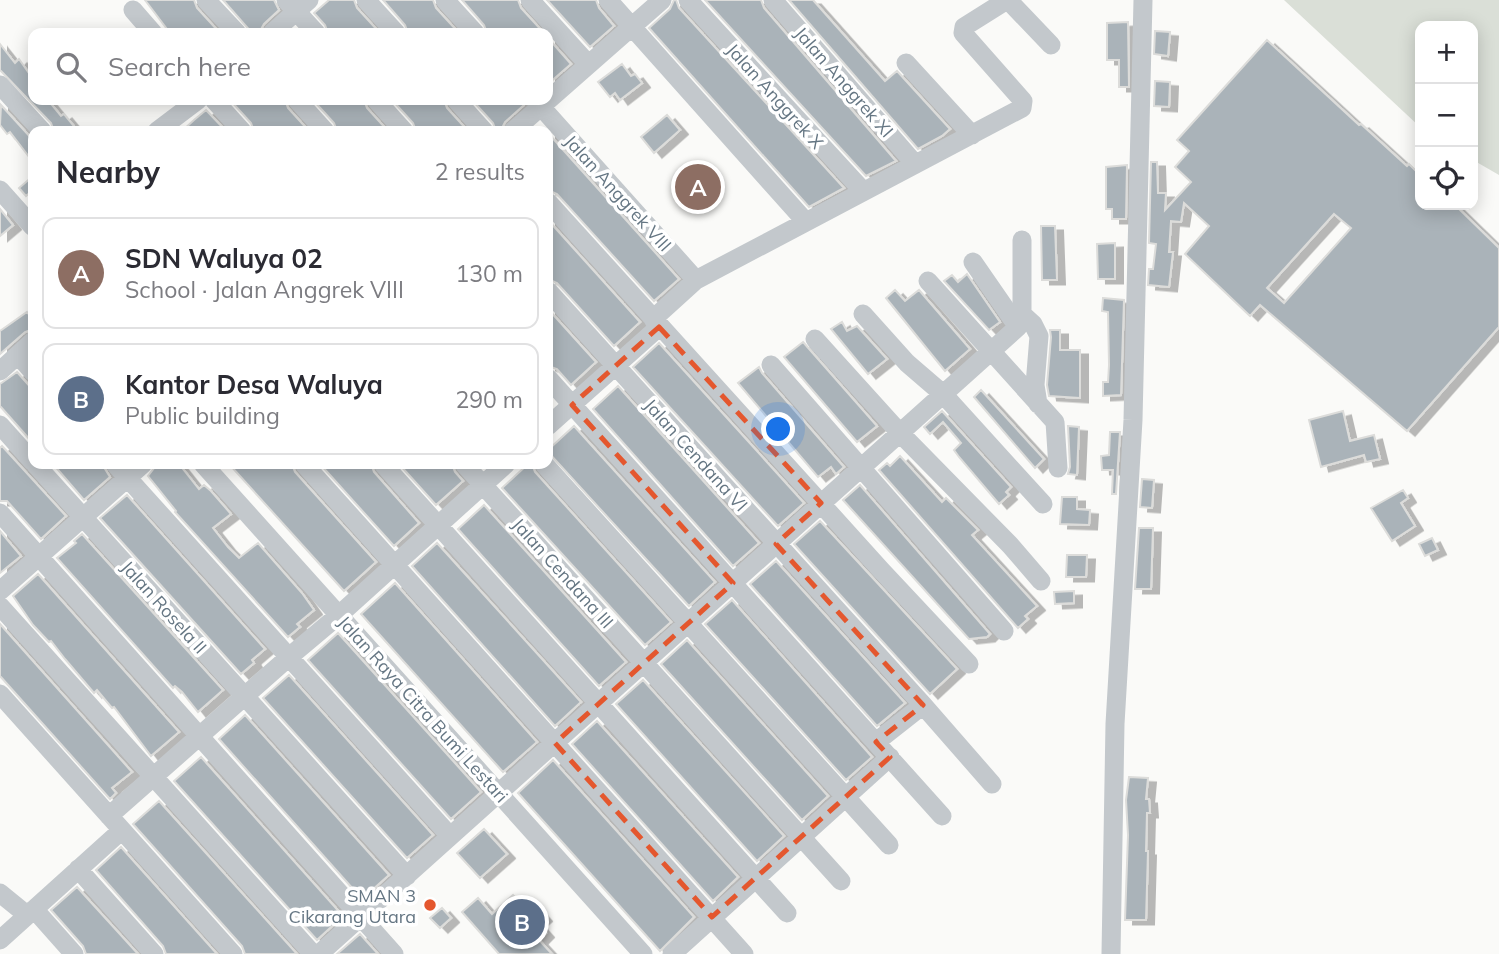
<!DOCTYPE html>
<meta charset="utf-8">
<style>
body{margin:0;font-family:Mulish,sans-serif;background:#f7f7f7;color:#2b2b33}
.controls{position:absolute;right:21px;top:21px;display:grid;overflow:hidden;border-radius:14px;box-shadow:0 4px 18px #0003}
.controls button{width:63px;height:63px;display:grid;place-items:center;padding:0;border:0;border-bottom:2px solid #e1e1e2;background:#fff;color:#2b2b33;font:35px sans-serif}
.you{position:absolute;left:779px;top:430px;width:24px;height:24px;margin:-18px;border:5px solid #fff;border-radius:50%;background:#1a73e8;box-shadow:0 0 0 10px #1a73e833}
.badge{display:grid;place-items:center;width:46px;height:46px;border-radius:50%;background:#0b8043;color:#fff;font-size:23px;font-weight:700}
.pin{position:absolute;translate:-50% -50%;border:4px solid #fff;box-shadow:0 2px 7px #0006}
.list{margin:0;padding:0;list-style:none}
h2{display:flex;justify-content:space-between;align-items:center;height:91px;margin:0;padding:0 28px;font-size:30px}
h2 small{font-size:23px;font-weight:400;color:#7c7c81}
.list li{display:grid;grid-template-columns:46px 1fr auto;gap:21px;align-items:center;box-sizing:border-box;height:112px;margin:0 14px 14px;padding:0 14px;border:2px solid #e1e1e2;border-radius:14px}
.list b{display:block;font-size:26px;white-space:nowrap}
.list p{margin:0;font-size:23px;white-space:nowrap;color:#7c7c81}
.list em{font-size:23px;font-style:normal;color:#7c7c81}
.icon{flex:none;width:38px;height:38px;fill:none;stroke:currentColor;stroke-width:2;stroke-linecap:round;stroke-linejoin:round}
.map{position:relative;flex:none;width:1499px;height:954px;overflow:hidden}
.search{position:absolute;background:#fff;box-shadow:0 4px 18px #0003;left:28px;top:28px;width:525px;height:77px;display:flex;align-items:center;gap:18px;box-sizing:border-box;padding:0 24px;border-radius:14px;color:#7c7c81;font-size:26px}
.panel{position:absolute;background:#fff;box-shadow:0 4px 18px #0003;left:28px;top:126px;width:525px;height:343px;border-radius:14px}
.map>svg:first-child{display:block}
.green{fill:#dadfd7}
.building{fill:#aab3b9;stroke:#dcdcda;stroke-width:2;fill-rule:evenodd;filter:url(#shadow)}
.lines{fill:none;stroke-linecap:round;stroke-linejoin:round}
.minor{stroke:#c3c8cc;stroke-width:19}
.marked{fill:none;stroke:#e4572e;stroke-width:5;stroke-dasharray:14 9;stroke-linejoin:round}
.poi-dot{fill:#e4572e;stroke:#fff;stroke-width:2.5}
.labels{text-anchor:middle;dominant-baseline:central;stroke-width:7;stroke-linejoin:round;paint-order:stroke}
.street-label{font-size:18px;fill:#657683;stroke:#fff}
.poi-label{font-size:18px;fill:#657683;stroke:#fff;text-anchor:end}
</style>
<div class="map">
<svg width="1499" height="954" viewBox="0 0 1499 954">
<defs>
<filter id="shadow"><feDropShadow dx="8" dy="4.5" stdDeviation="0" flood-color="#0004"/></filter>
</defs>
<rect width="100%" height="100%" fill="#fafaf8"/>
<!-- green -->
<path class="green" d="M1284,0H1499V175L1473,160V26H1420V127Z"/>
<!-- building -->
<path class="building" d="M145,0H194L197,8L220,33H170Z
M223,0H274L279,10L264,24L260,31L252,33Z
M329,0H354L357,8L380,33H328L325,25L314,13Z
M383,0H433L436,8L459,33H408L405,25Z
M462,0H518L521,8L544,33H487L484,25Z
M547,0H596L599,8L614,26L590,47Z
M674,0H676L679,8L844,188L809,207L649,28L670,9Z
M705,0H761L764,8L896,161L866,176Z
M789,0H813L885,81L897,71L950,129L942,136L918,149Z
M1128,22L1129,87H1119V60H1107V23Z
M1155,31L1170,32L1168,56L1154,54Z
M548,38L571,64L548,84Z
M1267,40L1359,125L1361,124L1407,166L1409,164L1420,175V205H1455L1499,248V327L1407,431L1260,305L1250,316L1185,254L1209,226L1184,203L1181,222L1171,221L1169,252H1173L1169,287L1148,285L1149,269H1153L1156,244L1149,243L1151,162H1157L1158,193H1166L1165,210L1191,182L1175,167L1189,151L1177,140ZM1334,214L1351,228L1284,303L1267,288Z
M0,44L15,63L19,59L33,79V100H48L61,116L64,114L78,131H54L51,123L0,70Z
M622,64L631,76L635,74L642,83L620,100L615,93L610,97L598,82Z
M1155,81L1170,82L1169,107L1154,106Z
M230,100H285L288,108L309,131H254L251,123Z
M313,100H364L367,108L388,131H337L334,123Z
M392,100H444L447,108L468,131H416L413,123Z
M472,100H523L524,105L505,122L501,130L496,131L493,123Z
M1,105L33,140V162L10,132L7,134L0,125Z
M206,110L226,131H182L194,120Z
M667,115L680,130L654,153L641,137Z
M548,133L679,279L654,301L557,194L548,190Z
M1127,165L1126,219H1112V209H1106V167Z
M33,176V190L26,196L19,188Z
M0,209L13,225L0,236Z
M548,220L640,322L614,346L557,283L548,279Z
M1041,226H1055L1057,280H1042Z
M1115,243V279H1098L1097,244Z
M967,274L1000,322L989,330L944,281L952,275L958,282Z
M895,290L905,301L919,290L970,349L945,371L886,298Z
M1103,298L1124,300L1121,395L1103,396V382H1108L1109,365L1108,312L1102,311Z
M548,309L596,362L571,385L557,369L548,366Z
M27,312L33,320V329L25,332L0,354V331Z
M842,322L847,331L857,326L887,359L868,374L831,329Z
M1050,330H1060V350H1080V398L1049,396L1047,385L1051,337Z
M803,342L877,426L857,442L784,357Z
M659,343L804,503L778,526L633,367Z
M759,367L762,373L844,467L836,474L831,467L818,477L738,383Z
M17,372L33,390V439L31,441L0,406V384Z
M618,386L759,543L733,566L593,409Z
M981,390L1044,459L1035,468L974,397Z
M942,411L1011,487L1006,492L1009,495L999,504L959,457L954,450L961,443L943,422L930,434L924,427Z
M1343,411L1350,441L1374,435L1380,459L1366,462L1364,455L1321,467L1309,420Z
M574,426L715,582L689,606L548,452V450Z
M1068,426L1079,427L1077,475L1068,474L1070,467Z
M1110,432H1120L1116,494H1112L1113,470H1102L1101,456L1109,455Z
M2,446L66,516L41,539L7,501H0V448Z
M900,456L942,502L946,498L978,530L972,535L1037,606L1025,616L1028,619L1018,628L879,470L887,463L890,466Z
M53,464H102L110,477L84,500Z
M155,464H179L199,489L204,485L211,491L231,514L213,528L228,547L239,558L258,543L302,593L314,610L297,624L300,627L288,637L175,512L176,511L148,476L154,468Z
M229,464H292L295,472L376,562L344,591Z
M320,464H371L374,472L419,523L394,546Z
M399,464H452L455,472L463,481L436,505Z
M528,464H532L535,472L671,622L645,645L502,488Z
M1142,479L1154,480L1152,508L1140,507Z
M860,485L990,634L987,637L969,639L843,500Z
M1403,490L1408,498L1401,503L1415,526L1392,541L1371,508Z
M127,495L265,649L252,660L254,663L241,674L100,518Z
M1062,497H1077V509L1090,510L1089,525L1060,524Z
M484,505L626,662L599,686L458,529Z
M820,521L957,669L930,694L794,544Z
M1139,528H1153L1151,589H1135Z
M0,531L21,556L0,573Z
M82,534L223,690L198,712L182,692L175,686L173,688L57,558L76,543L74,541Z
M1432,538L1438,550L1425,556L1419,544Z
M437,543L581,702L555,726L412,566Z
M1067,555H1087L1086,577H1066Z
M776,561L905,703L877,726L750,584Z
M38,574L179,732L151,756L114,707L112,708L97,690L94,693L65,659L51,641L49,642L33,625L13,596Z
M395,583L537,742L503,772L361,614Z
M1074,591V603L1055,604L1054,592Z
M732,600L872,757L846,780L705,624Z
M0,624L132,772L112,788L116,793L110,799L0,676Z
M338,633L481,792L451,819L308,660Z
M687,640L828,796L802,820L661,664Z
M289,675L433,835L407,858L263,698Z
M643,680L784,836L757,861L616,704Z
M245,715L389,875L362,899L219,739Z
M597,721L738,877L713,901L572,744Z
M201,757L343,916L317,940L174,781Z
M553,760L694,917L660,951L518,793Z
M1129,777L1148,778L1146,799H1149L1150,813H1147L1146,851H1148L1146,920H1125L1128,835L1126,800Z
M159,801L297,954H245L242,946L133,824Z
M484,829L507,854L480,878L457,853Z
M121,847L217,954H166L163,946L96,870Z
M77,887L138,954H86L83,946L51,910Z
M513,895L529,914L536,908L544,917L537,923L546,933L539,940L552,954H499L462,912L478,898L492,914Z
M442,908L451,918L440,928L430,918Z
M360,934L378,954H337Z"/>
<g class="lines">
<!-- minor -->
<path class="minor" d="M206,0L237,33
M286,0L316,33
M366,0L396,33
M445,0L475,33
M530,0L588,64
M608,0L806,222
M688,0L863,191
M773,0L915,164
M1008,0L1051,45
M133,10L153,33
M272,33L309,0
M906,63L972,135
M0,85L42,131
M214,100L242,131
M297,100L325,131
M376,100L404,131
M456,100L484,131
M535,100L696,280
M157,131L198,100
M513,131L662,0
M0,190L33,227
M548,202L881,570L969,664
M1022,240V314L1033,324L1039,336L1035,385L1038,404
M973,262L1018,327
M928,281L1055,422L1058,468
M548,291L923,705L992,784
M863,314L907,363L943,394L1043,504
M653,319L696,280L1022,108L1023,101L963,33L964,27L1007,0
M815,339L900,433L1010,545L1041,581
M18,355L33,372
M771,365L1004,631
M0,371L33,341
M548,378L942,816
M0,425L33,462
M548,426L659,327
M35,464L407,876
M115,464L450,836
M203,464L643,954
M304,464L744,954
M383,464L787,913
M464,464L841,881
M544,464L889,845
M0,513L394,954
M0,591L143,464
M0,606L313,954
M0,694L233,954
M876,742L923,705
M109,816L289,657L339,615L506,464
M78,869L154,954
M0,893L27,915
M34,909L74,954
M0,940L122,830
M319,954L1018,327L1022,314
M672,954L890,757
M1111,954L1115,724L1133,420L1143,0"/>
</g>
<!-- marked area -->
<path class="marked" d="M659,327L821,503L776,544L923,705L876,742L890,757L712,917L555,743L733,583L572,405Z"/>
<!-- markers -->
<circle class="poi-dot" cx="430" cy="905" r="7"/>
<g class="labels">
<!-- street labels -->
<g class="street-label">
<text transform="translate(844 82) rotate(49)">Jalan Anggrek XI</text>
<text transform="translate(775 96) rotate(48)">Jalan Anggrek X</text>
<text transform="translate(618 193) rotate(48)">Jalan Anggrek VIII</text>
<text transform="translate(696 455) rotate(48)">Jalan Cendana VI</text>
<text transform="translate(563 573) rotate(48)">Jalan Cendana III</text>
<text transform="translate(164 607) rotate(48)">Jalan Rosela II</text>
<text transform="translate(423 709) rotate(48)">Jalan Raya Citra Bumi Lestari</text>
</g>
<!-- poi labels -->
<g class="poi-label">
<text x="416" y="895">SMAN 3<tspan x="416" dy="21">Cikarang Utara</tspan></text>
</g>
</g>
</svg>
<div class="controls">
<button>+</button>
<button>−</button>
<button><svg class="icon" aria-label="locate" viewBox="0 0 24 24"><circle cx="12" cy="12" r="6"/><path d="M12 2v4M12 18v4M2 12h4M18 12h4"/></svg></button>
</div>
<div class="you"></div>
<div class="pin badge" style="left:698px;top:187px;background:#8d6e63">A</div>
<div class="pin badge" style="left:522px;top:922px;background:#5c6f8a">B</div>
<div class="search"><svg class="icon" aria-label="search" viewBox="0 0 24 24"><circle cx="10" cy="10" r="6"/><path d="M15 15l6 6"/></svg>Search here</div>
<section class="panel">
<h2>Nearby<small>2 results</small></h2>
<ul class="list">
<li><span class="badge" style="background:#8d6e63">A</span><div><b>SDN Waluya 02</b><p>School · Jalan Anggrek VIII</p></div><em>130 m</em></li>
<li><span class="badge" style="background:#5c6f8a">B</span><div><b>Kantor Desa Waluya</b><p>Public building</p></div><em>290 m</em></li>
</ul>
</section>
</div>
